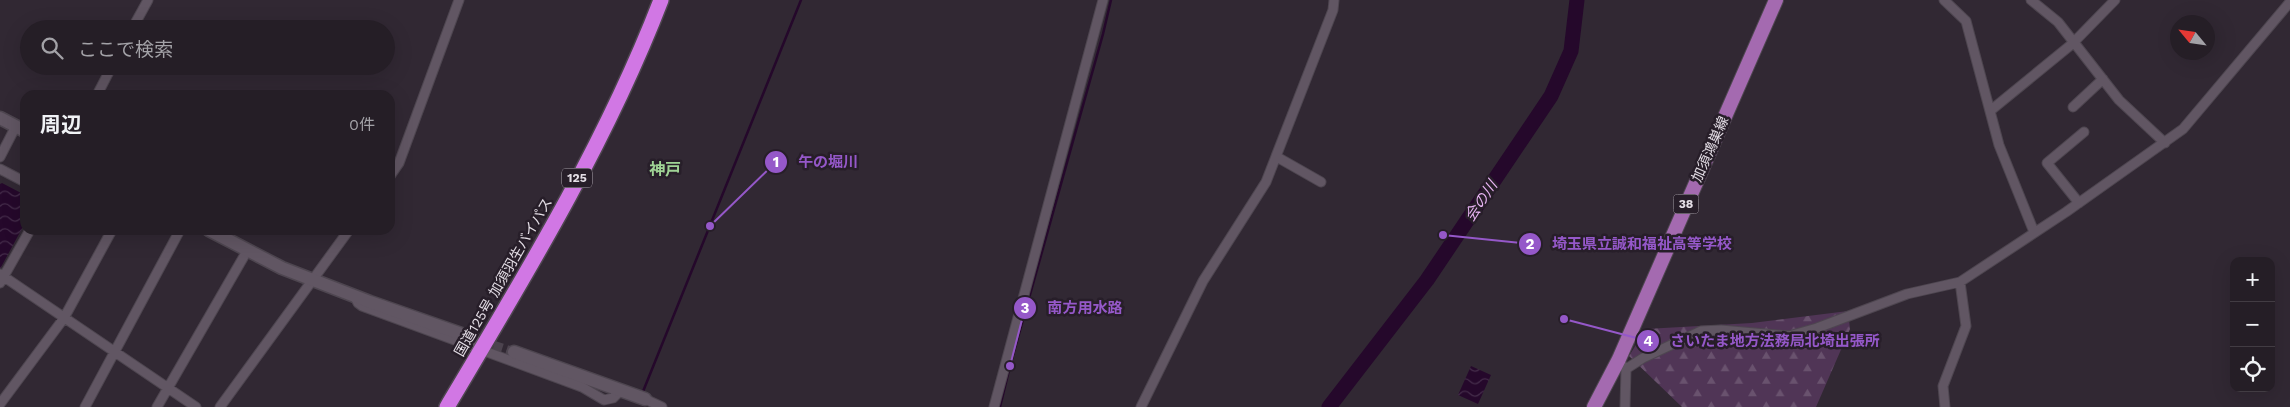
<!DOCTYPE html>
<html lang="ja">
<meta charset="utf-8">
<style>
body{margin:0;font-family:"Work Sans","Noto Sans JP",sans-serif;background:#312b32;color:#f1f3f6}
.controls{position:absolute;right:15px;bottom:15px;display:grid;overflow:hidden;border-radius:10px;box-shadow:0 5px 20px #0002}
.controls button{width:45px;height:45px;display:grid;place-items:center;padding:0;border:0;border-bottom:1px solid #423c43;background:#251e26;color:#f1f3f6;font:25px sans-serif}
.compass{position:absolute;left:2170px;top:15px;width:45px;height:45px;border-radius:50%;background:#251e26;box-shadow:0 5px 20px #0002;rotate:299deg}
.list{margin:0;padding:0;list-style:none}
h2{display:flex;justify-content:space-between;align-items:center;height:65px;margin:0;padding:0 20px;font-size:21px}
h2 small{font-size:16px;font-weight:400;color:#a3a2a7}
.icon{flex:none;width:28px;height:28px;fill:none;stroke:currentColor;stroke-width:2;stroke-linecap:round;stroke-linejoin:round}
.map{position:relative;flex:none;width:2290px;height:407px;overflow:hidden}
.search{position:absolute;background:#251e26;box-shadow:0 5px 20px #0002;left:20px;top:20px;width:375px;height:55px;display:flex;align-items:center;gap:12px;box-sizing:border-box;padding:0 18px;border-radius:28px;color:#a3a2a7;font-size:19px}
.panel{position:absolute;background:#251e26;box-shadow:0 5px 20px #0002;left:20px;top:90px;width:375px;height:145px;border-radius:15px}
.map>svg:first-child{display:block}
.forest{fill:url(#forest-firs)}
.water{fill:url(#water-waves)}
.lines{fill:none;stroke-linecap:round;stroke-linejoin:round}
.stream{stroke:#25082b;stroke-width:2.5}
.river{stroke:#25082b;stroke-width:15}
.street-tunnel{stroke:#4c434e;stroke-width:9;stroke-dasharray:9 4.5;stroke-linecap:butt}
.street-casing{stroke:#4e4650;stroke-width:11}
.secondary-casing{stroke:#4e4650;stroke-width:15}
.primary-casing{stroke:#4e4650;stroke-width:16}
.highway-casing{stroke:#4e4650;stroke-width:18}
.street{stroke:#615663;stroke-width:9}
.secondary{stroke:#615663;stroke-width:12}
.primary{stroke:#a46ab0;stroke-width:14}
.highway{stroke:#d177e4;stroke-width:15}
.labels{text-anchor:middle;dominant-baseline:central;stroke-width:5;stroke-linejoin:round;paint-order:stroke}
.shield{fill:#271e29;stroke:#aba4ad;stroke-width:1}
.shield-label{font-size:12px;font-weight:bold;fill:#e4dee6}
.street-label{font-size:14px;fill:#e4dee6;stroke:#271e29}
.water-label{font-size:15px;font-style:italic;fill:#e8b4f3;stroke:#271e29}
.quarter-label{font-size:16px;font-weight:bold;fill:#9fd395;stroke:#271e29}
.leader{fill:none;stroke:#9558c9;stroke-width:2}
.callout-dot{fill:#9558c9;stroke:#271e29;stroke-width:2}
.mark-label{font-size:15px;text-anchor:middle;font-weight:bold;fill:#fff}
.callout-label{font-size:15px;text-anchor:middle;font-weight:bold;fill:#9558c9;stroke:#271e29;stroke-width:5;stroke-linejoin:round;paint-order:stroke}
</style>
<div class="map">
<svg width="2290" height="407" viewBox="0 0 2290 407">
<defs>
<pattern id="forest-firs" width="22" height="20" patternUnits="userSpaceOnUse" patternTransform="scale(1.25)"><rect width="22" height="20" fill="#503556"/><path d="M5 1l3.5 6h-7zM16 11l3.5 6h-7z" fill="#69526e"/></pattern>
<pattern id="water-waves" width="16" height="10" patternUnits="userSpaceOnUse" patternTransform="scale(1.25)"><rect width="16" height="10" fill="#25082b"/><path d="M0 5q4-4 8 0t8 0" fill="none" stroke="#442c4a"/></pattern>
</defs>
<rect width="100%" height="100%" fill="#312833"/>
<!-- forest -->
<path class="forest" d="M1848,311L1850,329L1816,407H1682L1629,356L1646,329L1752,323Z"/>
<!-- water -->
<path class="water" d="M2,183L25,195V223L0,269V184Z
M1471,366L1491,375L1478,404L1458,395Z"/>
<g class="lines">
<!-- stream -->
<path class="stream" d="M642,394L801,0
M1000,407L1010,366L1103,34L1111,0"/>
<!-- river -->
<path class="river" d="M1329,407L1427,280L1551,96L1571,51L1577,0"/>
<!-- street-tunnel -->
<path class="street-tunnel" d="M481,341L514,352"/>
<!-- street casing -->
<g class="street-casing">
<path id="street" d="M1944,0L1966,21L1999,145L2034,232
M2031,0L2058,22L2119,100L2165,143
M132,29L148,0
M97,95L112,66
M2073,107L2103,79
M1990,111L2072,44L2115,0
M0,157L16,126
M1277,157L1321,182
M0,169L25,182
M390,176L399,163L459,0
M2079,203L2047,163L2084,132
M0,274L196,407
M0,283L30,230
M355,297L358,303L362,306L582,387L604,400L613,398L621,390
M1623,366L1626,369L1625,407
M1626,369L1643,358L1701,331L1721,330L1789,336L1817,328L1907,294L1960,282L2066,212L2183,129L2290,2
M645,399L662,407
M0,404L64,318L112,230
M85,407L180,230
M157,407L247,251
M220,407L349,230
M994,407L1103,0
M1141,407L1203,281L1266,182L1333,10L1334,0
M1945,407L1943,386L1966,326L1960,282"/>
</g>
<!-- secondary casing -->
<g class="secondary-casing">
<path id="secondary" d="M0,118L25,131
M209,230L282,268L370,302L473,338
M514,352L645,399"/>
</g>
<!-- primary casing -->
<g class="primary-casing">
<path id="primary" d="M1594,407L1619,359L1776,0"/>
</g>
<!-- highway casing -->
<g class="highway-casing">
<path id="highway" d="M447,407C525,276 606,143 661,0"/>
</g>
<!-- street -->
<use href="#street" class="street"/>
<!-- secondary -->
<use href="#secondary" class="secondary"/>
<!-- primary -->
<use href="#primary" class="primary"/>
<!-- highway -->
<use href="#highway" class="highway"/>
</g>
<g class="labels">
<!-- shield labels -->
<g class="shield">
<rect x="562" y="168.5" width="30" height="19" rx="4"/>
<rect x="1673.5" y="194.5" width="25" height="19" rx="4"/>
</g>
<g class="shield-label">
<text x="577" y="178">125</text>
<text x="1686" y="204">38</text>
</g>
<!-- street labels -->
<g class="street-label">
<text transform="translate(1710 149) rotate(-66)">加須鴻巣線</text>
<text transform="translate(503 277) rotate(-60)">国道125号 加須羽生バイパス</text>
</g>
<!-- water labels -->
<g class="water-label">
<text transform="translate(1481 201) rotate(-56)">会の川</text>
</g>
<!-- quarter labels -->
<g class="quarter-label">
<text x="665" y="169">神戸</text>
</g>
</g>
<!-- callouts -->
<path class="leader" d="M710 226L776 162M1443 235L1530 244M1010 366L1025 308M1564 319L1648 341"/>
<g class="callout-dot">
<circle cx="710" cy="226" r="5"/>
<circle cx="1443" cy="235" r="5"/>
<circle cx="1010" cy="366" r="5"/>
<circle cx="1564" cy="319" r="5"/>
<circle cx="776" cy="162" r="12"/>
<circle cx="1530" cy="244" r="12"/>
<circle cx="1025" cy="308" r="12"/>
<circle cx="1648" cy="341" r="12"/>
</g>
<g class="mark-label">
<text x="776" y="167">1</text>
<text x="1530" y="249">2</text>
<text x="1025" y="313">3</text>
<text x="1648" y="346">4</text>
</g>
<g class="callout-label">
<text x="828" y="167">午の堀川</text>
<text x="1642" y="249">埼玉県立誠和福祉高等学校</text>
<text x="1085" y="313">南方用水路</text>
<text x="1775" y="346">さいたま地方法務局北埼出張所</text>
</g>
</svg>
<div class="controls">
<button>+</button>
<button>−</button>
<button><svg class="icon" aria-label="locate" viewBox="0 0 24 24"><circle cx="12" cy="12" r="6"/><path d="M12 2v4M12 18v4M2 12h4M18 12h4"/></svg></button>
</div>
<svg class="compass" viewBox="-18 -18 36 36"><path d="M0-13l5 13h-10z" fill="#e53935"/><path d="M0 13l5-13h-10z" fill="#a3a2a7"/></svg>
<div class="search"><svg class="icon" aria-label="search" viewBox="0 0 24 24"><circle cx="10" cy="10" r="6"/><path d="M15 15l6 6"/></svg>ここで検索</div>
<section class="panel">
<h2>周辺<small>0件</small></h2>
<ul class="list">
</ul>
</section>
</div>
